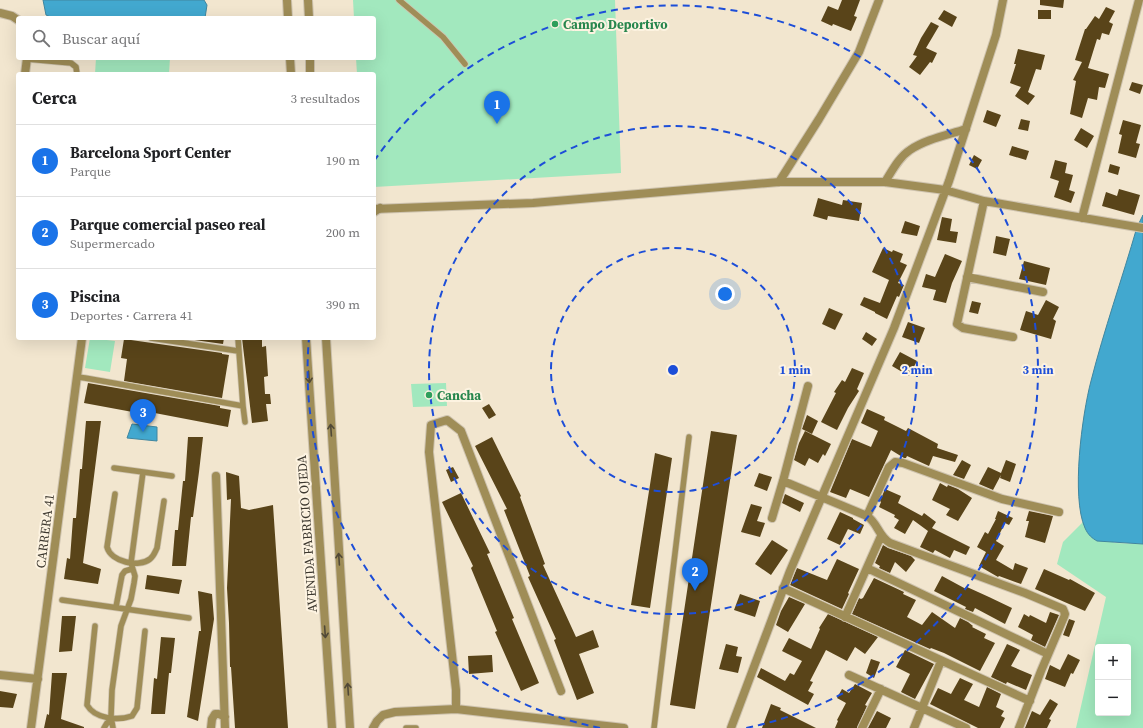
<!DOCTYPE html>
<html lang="es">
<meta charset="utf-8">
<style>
body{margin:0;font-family:"Source Serif 4",serif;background:#f6f6f6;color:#202124}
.controls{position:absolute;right:12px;bottom:12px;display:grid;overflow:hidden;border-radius:4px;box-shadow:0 4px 16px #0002}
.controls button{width:36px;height:36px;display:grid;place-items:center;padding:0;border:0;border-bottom:1px solid #e0e0e0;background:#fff;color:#202124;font:20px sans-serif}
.you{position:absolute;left:725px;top:294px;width:14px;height:14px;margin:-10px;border:3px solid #fff;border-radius:50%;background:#1a73e8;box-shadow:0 0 0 6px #1a73e833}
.badge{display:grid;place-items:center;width:26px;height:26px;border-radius:50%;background:#1a73e8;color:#fff;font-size:13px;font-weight:700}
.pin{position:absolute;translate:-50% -33px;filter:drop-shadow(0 1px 2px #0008)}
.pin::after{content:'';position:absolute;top:21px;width:14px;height:12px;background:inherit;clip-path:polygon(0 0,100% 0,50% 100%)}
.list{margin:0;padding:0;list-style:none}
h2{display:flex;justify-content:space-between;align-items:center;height:52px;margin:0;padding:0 16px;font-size:17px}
h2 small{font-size:13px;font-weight:400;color:#757577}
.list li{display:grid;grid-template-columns:26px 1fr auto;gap:12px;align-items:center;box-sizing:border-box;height:72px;padding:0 16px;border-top:1px solid #e0e0e0}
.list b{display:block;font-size:15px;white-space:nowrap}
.list p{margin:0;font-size:13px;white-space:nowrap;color:#757577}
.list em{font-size:13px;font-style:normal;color:#757577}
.icon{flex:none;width:22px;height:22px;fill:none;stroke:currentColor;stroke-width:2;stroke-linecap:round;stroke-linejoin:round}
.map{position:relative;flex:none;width:1143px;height:728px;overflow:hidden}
.search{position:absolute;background:#fff;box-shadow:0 4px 16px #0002;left:16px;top:16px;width:360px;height:44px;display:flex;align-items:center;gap:10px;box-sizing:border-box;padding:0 14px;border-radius:4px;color:#757577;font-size:15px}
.panel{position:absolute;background:#fff;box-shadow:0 4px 16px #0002;left:16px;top:72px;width:360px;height:268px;border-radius:4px}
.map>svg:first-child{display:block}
.green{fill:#a2e8be;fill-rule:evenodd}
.water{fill:#42a8cf;stroke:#40869f}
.building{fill:#594419}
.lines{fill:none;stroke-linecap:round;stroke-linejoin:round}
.service-casing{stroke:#cec3af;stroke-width:7}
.minor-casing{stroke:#cec3af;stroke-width:10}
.tertiary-casing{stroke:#cec3af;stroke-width:10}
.service{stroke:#9f8d57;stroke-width:5.5}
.minor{stroke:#9f8d57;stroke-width:8}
.tertiary{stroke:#9f8d57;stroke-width:8}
.oneway{stroke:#514937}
.ring{fill:none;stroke:#1d4ed8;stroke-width:2;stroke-dasharray:7 5}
.leisure-dot{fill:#2e9e5b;stroke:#fdf3e1;stroke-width:1.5}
.labels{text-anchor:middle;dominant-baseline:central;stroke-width:4;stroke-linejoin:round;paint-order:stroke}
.leisure-label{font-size:13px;font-weight:bold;fill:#27864d;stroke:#fdf3e1;text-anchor:start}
.street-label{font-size:13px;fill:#3d382f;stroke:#fdf3e1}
.centre{fill:#1d4ed8;stroke:#fdf3e1;stroke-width:2}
.ring-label{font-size:12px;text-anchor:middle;font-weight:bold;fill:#1d4ed8;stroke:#fdf3e1;stroke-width:4;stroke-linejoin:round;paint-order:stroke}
</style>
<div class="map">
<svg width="1143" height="728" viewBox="0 0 1143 728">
<rect width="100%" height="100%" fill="#f2e6cf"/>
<!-- green -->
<path class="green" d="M353,0H615L621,173L374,187V74H357L356,58H374V18H354Z
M96,58H170L169,74H95Z
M90,338L115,341L110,372L85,368Z
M446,383L447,406L413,407L411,384Z
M1083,522L1086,529L1115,543L1143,544V728H1076L1106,597L1057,564L1063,542ZM1098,647H1128V713H1098Z"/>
<!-- water -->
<path class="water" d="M43,0H204L207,5L205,18H53L46,15Z
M1143,215V544L1097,541C1092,538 1088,535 1085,528C1071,497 1082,415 1091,381C1104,330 1122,279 1137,227Z
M132,424L157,427V441L127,438Z"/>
<!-- building -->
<path class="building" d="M842,0H860L854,16L857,17L851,31L833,24L832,26L821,21L828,6L838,10Z
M1040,0H1064L1063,8L1040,5Z
M1106,7L1115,11L1109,22L1113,24L1109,35L1102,33L1100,40L1097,39L1088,68L1109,74L1105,88L1099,87L1097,100L1088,98L1082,118L1070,114L1076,81L1073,80L1082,62L1075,60L1085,29H1086L1095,16L1099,19Z
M944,10L957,17L952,27L938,19Z
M1038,10H1051V19H1038Z
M931,22L939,26L926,48L937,53L932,63L930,62L920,75L909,67L917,56L913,55L921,38Z
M1018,49L1045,55L1041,70L1036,69L1028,92L1035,96L1028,105L1015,96L1021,87L1010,83L1016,64H1014Z
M1132,82L1143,85L1140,94L1129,90Z
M987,110L1001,115L996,127L983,122Z
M1021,119L1030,121L1028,131L1018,129Z
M1123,120L1141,125L1136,143L1140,144L1136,158L1118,153L1122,135L1119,134Z
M1081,128L1094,136L1087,148L1074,140Z
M1012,146L1029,151L1026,160L1009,155Z
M974,155L982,160L977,169L969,165Z
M1055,160L1067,163L1065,173L1073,175L1069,190L1075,192L1071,203L1054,197L1059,181L1050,178Z
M1110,164L1120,167L1118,175L1108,172Z
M1119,189L1140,195L1134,215L1102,206L1106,192L1117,196Z
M818,198L842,205L843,200L862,203L859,221L828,216L827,220L813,216Z
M942,217L952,219L950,231L958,232L956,243L937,240Z
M905,221L920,226L917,236L901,233Z
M996,236L1010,239L1006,256L993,253Z
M883,248L892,252L893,250L903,254L900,262L907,265L898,283L904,285L899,297L897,296L887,319L875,313V312L860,305L864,297L880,303L889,280L872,272Z
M945,254L962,261L952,283L946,303L933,300L936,290L922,287L926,274L935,277Z
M1024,261L1050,268L1046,285L1019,279Z
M1046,300L1059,307L1053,319L1056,321L1051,339L1020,330L1026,311L1038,315Z
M972,301L981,303L978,314L969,312Z
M829,308L843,314L835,330L822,324Z
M908,322L925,328L919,343L902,337Z
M866,332L877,339L872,346L862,339Z
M180,338H224L223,344Z
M242,338H262V347L266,346L268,376L264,377L265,394H270L271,404H266L268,421L252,423Z
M124,339L222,353V354L229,355L222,398L124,381L127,359L121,358Z
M900,352L917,361L909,376L892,366Z
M852,368L864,373L857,389L859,391L848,408L837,430L821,422L836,393L834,392L842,380L845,382Z
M88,383L220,406V408L231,410L228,427L139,410L138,413L84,403Z
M489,404L496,415L489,419L482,408Z
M867,409L885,417L884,420L906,431L908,428L938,444L937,448L958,455L955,462L933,456L929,466L907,456L906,458H904L891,450L869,497L850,489L846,498L830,492L852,439L871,447L878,431L861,423Z
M807,415L818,421L812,434L802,429Z
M86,421H101L83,563L101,569L98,584L64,579L67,558L70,559L73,518H76L80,469H82Z
M711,431L737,435L695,709L670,705Z
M805,431L831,444L825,456L823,454L818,463L809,458L805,466L794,460L799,443Z
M188,437H203L199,472L193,517H191L186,566H172L175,530H178L183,481H185Z
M492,437L521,496L520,497L545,564L543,565L576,637L593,630L599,647L579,654L594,693L577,700L554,640L556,639L528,577L530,576L504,510L507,509L475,446Z
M655,453L672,458L650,608L631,605Z
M962,460L971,465L964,479L953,475Z
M1006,460L1016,464L1010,482L1000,478L1001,475L993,490L979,484L988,467L1001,473Z
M453,467L459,478L451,482L446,470Z
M226,472L239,476L241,508L249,510L273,505L288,728H235L231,667H230L229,623L227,588L231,499L227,500Z
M759,473L772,477L767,491L754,486Z
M940,483L947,487L948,485L958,489L972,498L958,521L946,515L950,509L932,500Z
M885,489L901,496L898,503L922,516L924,513L936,522L932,528L970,547L966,555L954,550L950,558L935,550L933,553L920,547L928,531L913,520L905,534L894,528L899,520L894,517L895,515L879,507L881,502L880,501Z
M461,493L490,553L487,554L514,618L512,619L539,683L521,691L495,632L497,631L471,568L473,566L442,502Z
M785,494L804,503L800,512L782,503Z
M751,504L762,507L757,521L765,523L760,537L741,532Z
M998,511L1013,518L1009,525L1005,523L996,541L1004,546L996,560L1013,570L1015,563L1028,568L1021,584L999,576L998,577L979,566L986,552L977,547L985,532L988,534L996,519H995Z
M1029,511L1053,516L1045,543L1025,537L1029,521H1026Z
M840,512L853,518V519L864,525L860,534L848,529L840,545L827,539Z
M772,540L788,550L771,575L755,564Z
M883,545L888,548L911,556L915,560L906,572L895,562L890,573L879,568L880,566L875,563Z
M837,559L859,569L848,593L849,594L842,609L790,585L797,568L827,580Z
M1044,569L1069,580L1070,579L1095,593L1085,611L1035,589Z
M147,575L182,580L179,594L145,589Z
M942,576L966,589L967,587L989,597L1012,608L1005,624L975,608L973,612L965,609L966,607L934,591Z
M874,578L904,592L903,594L916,600L907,617L922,625L932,612L955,628L960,618L968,622L973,626L972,627L986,634L984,638L995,643L980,671L944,653L931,648L930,649L852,614L859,598L861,599L863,598Z
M198,591L212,594L214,619L198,721L187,717L199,631H201Z
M740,594L760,601L755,617L734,610Z
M789,597L805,604L788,632L776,625L781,611Z
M1050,612L1059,615L1045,647L1031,640L1033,635L1018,627L1024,614L1029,617L1030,615L1046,623Z
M828,614L878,637L865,654L855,647L847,661L826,650L810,681L813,682L808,691L814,694L808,705L757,677L761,668L785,681L790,673L794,675L802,661L782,651L789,638L811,649L820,629L819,628Z
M62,616H76L72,651L59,652Z
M1069,619L1075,621L1069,637L1063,635Z
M161,637L175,638L171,673H169L165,714H151L154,678L157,679Z
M726,644L738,647L736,656L742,657L738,673L719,669Z
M1007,644L1020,650L1011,666L1032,675L1026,690L1007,682L1006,684L991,677Z
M905,650L934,664L915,699L901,692L910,674L896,667Z
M1068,654L1080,660L1073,674L1071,673L1065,687L1045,679L1050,665L1060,670Z
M492,655L493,672L469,674L468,656Z
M871,659L880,662L874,678L866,673Z
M52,673H67L61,719L84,727V728H44L47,714L49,715Z
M960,678L973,684L964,700L979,707L987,687L1001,694L996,707L1004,711L1001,716L1005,718L1000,728H978L930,704L938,688L951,694Z
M855,684L872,693L865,705L867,706L857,728H835L838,721L837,720L846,703L837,698L842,689L849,693Z
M0,691L17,694L13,708L0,707Z
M1050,699L1058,704L1049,719L1051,720L1047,728H1025L1032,711L1040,715Z
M771,704L781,708L780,710L816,728H762Z
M877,711L891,718L886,728H868Z"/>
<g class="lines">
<!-- service casing -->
<g class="service-casing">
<path id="service" d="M399,0L443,37L465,64
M27,59L71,63L76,67L77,74
M151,338L238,351
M238,338L243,406L245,422
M77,377L85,378L243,406
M114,468L172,476
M115,494L107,547C111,562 139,568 150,559C154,556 155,552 157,548L164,501
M62,600L189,618
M116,607L122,575L125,571L132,569
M95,626L87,705C95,719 118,721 132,716L137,708L145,631
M104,728L107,723L111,722
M113,728L111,717L112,690L121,626L131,599L134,583L135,576L131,563L143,472
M406,728H416
M654,728L689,437"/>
</g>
<!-- minor casing -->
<g class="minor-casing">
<path id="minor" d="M0,13L12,16L18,20
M25,74L27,58
M779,182L819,119L859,52L879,0
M885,182C892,171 899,157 910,150C926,139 948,135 966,129
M984,201L957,324L963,328L1013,337
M374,209L533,203L779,182H885L945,190L984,201L1143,228
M1082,218L1139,0
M967,277L1043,292
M216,476L225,728
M783,481L867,516C878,523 878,536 890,543L1025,593L1063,609L1065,614L1064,617L1041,671L1019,728
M867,516L889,467L895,462L903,463L1002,499L1059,512
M772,518L783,481L808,386
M867,568L1048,654
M783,588L1030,701
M845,617L881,536
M0,675L38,679
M849,675L966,728
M456,709V690L429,452L431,425L447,420L461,431L561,691
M31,728L82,338
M211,728L212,719L215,714H219L225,717
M373,728L377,721L383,715L395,712L456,709L624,728
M731,728L790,571L894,328L949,181L996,35L1003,0
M862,728L881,689
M914,728L941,661"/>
</g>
<!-- tertiary casing -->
<g class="tertiary-casing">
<path id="tertiary" d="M287,0L288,18
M308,0L309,18
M290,58L291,74
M310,58V74
M374,212L380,208
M306,338L332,728
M326,338L350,728"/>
</g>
<!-- service -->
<use href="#service" class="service"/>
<!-- minor -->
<use href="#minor" class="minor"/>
<!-- tertiary -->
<use href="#tertiary" class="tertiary"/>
</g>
<!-- one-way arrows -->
<defs><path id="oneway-shaft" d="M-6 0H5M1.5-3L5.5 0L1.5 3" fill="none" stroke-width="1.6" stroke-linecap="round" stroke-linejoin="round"/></defs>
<g class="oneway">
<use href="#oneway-shaft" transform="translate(309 377) rotate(86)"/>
<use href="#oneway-shaft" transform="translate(331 430) rotate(-94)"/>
<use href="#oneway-shaft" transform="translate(339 559) rotate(-94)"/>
<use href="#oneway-shaft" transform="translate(325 632) rotate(86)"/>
<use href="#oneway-shaft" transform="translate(348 689) rotate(-94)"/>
</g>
<!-- distance rings -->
<g class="ring">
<circle cx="673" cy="370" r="122"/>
<circle cx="673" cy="370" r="244"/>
<path d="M600 728A365 365 0 0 1 309 338M374 161A365 365 0 1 1 746 728"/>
</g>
<!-- markers -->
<g class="leisure-dot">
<circle cx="555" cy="24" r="4"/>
<circle cx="429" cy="395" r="4"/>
</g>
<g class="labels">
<!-- leisure labels -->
<g class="leisure-label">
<text x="563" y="24">Campo Deportivo</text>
<text x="437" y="395">Cancha</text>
</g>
<!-- street labels -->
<g class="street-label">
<text transform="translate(45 531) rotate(-83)">CARRERA 41</text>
<text transform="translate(307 534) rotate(-94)">AVENIDA FABRICIO OJEDA</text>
</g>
</g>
<circle cx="673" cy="370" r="6" class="centre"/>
<g class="ring-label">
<text x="795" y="374">1 min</text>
<text x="917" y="374">2 min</text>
<text x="1038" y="374">3 min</text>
</g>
</svg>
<div class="controls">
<button>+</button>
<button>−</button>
</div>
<div class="you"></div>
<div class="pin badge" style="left:497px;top:124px">1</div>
<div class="pin badge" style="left:695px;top:591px">2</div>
<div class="pin badge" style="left:143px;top:432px">3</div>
<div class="search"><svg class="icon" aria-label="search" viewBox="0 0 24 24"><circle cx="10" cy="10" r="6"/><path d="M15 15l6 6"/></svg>Buscar aquí</div>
<section class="panel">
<h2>Cerca<small>3 resultados</small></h2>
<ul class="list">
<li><span class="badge">1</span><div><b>Barcelona Sport Center</b><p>Parque</p></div><em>190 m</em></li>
<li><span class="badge">2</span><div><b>Parque comercial paseo real</b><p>Supermercado</p></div><em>200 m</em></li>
<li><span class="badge">3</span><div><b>Piscina</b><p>Deportes · Carrera 41</p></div><em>390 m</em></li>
</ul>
</section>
</div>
